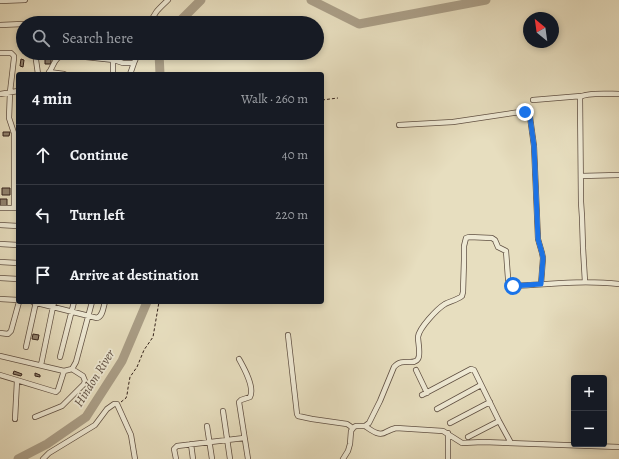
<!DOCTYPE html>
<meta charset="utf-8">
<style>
body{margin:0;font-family:Alegreya,serif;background:#20242c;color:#f1f3f6}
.controls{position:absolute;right:12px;bottom:12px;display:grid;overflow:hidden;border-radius:4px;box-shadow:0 2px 6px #0003}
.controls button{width:36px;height:36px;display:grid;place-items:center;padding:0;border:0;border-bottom:1px solid #363941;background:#171b24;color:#f1f3f6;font:20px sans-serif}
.compass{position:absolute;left:523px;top:12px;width:36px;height:36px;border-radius:50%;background:#171b24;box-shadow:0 2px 6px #0003;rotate:331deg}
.stop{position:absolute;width:12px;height:12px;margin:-9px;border:3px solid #1a73e8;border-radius:50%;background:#fff}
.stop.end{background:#1a73e8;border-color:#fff;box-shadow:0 1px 4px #0008}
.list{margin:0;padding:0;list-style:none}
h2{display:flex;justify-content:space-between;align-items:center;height:52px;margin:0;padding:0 16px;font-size:17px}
h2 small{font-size:13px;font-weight:400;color:#9ea1a6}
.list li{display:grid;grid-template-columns:26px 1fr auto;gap:12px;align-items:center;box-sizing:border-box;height:60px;padding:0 16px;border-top:1px solid #363941}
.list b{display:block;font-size:15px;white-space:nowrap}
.list em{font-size:13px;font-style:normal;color:#9ea1a6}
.icon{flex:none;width:22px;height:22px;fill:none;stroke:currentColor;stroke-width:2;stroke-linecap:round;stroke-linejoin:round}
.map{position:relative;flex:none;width:619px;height:459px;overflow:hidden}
.search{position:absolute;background:#171b24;box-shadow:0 2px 6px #0003;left:16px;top:16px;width:308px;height:44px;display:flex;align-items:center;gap:10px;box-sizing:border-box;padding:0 14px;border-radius:22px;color:#9ea1a6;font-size:15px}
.panel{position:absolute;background:#171b24;box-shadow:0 2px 6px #0003;left:16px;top:72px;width:308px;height:232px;border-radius:4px}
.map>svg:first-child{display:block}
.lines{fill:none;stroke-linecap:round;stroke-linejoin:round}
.river{stroke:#aa9e87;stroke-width:9}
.building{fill:#918370;stroke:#33211a}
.minor-casing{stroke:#605043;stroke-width:6}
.path{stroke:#33211a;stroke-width:1;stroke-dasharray:3 2;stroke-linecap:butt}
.minor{stroke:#efead5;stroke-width:4.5}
.route{stroke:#1a73e8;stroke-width:5}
.labels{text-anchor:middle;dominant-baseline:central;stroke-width:3.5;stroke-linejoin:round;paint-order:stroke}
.water-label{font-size:13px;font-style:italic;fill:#5d4d40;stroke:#efead5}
</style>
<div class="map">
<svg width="619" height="459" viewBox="0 0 619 459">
<rect width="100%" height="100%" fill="#e7debf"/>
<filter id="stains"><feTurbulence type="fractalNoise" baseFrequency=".005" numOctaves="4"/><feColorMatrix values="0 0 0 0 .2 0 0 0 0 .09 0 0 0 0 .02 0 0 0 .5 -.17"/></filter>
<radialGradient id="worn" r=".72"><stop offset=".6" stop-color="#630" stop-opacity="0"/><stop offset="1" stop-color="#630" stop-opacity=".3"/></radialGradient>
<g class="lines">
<!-- river -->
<path class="river" d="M311,0L359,24L486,0
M178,23L201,0
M159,53L160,74
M18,459L47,444L86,417L122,361L147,302"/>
</g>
<!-- building -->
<path class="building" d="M45,55H51V64H45Z
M21,59L24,60L23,67L20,66Z
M3,132H10L9,136H3Z
M2,188H10V195H2Z
M0,199H7V208H0Z
M33,334L39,335L38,340L32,339Z
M14,371L22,374L21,376L13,374Z
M35,373L40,375V377L35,376Z"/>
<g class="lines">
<!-- minor casing -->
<g class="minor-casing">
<path id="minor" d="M0,1L25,0
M45,23L60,22
M151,23C153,13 161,7 168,0
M0,25L23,24
M0,53H11L14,56V58L10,92L9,118L14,133V208
M35,53L38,74
M49,72L64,74
M48,74C55,65 53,56 67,55L114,60L123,63H133
M113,74V53
M130,74C133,67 134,60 139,53
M0,94L18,91
M533,100L581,96
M399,125L453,122L520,112C525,112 527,112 530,117L534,146L538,239L542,253L543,258L541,284
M581,176L619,175
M0,208H18
M0,225L18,226
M0,244L18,245
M0,262L18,263
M0,278L18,279
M585,282L583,248L582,217L581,202L580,97C587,92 610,94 619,94
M0,299L18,300
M33,302L97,318C103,316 103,308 105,302
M0,333L8,334L11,331L19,302
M288,335L297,414L298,416L312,419L347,424L350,426L352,428
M26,347L36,302
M0,356L64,371L58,390L56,392L0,375
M60,357L74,302
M239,359C244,368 255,387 250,397L241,400L239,402L248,459
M41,365L54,302
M416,370L427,393
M64,371L72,369L76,362L92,302
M422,395L471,369L474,370L499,421L511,443
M437,409L481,385
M223,411L230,459
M35,417L62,406L84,384L85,381L83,376L72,369
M15,419L17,381
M450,423L490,402
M207,426L212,459
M365,426C371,430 379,437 386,432C390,430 392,429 396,428L443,431L462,443L483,442L619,447
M468,437L499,421
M191,444L193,459
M43,459L49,453L95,425L107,409L114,404H117L131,435L135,459
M176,459L174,449L177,446L244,438
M343,459L348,451L350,444L351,431L354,427L356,426H365L369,423L380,401L394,367C402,357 414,366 418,359C421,354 418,343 418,337C419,328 437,309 445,304C451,301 457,300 462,296L463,292L464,260V246L466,238L469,237L492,238L495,240L498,247L506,251L508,278C508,282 509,284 513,286C548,284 584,280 619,284
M448,459V433"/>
</g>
<!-- path -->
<path class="path" d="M322,100L338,98
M121,402L126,398L127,395L128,388L130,377L137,367L144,350L153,337L159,302"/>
<!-- minor -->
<use href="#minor" class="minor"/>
</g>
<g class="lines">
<!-- route -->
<path class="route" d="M513,286L541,284L543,258L542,253L538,239L534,146L530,117L528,114L525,112"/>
</g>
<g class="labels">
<!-- water labels -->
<g class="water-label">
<text transform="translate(94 378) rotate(-58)">Hindon River</text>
</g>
</g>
<rect width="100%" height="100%" filter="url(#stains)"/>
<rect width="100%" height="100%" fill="url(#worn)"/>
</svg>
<div class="controls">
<button>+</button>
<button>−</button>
</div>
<svg class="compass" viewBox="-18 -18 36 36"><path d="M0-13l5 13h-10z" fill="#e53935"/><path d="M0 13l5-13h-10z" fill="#9ea1a6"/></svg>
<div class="stop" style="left:513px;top:286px"></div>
<div class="stop end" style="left:525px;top:112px"></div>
<div class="search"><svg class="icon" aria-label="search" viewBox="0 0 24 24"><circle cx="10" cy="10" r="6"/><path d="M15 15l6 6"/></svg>Search here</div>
<section class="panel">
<h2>4 min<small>Walk · 260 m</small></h2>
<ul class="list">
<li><svg class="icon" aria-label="ahead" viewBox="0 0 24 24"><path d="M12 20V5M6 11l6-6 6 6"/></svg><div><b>Continue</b></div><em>40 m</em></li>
<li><svg class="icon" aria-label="left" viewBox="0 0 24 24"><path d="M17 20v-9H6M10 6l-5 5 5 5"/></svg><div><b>Turn left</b></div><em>220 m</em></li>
<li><svg class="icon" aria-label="arrive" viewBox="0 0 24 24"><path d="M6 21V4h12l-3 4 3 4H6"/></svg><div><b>Arrive at destination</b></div></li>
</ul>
</section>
</div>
